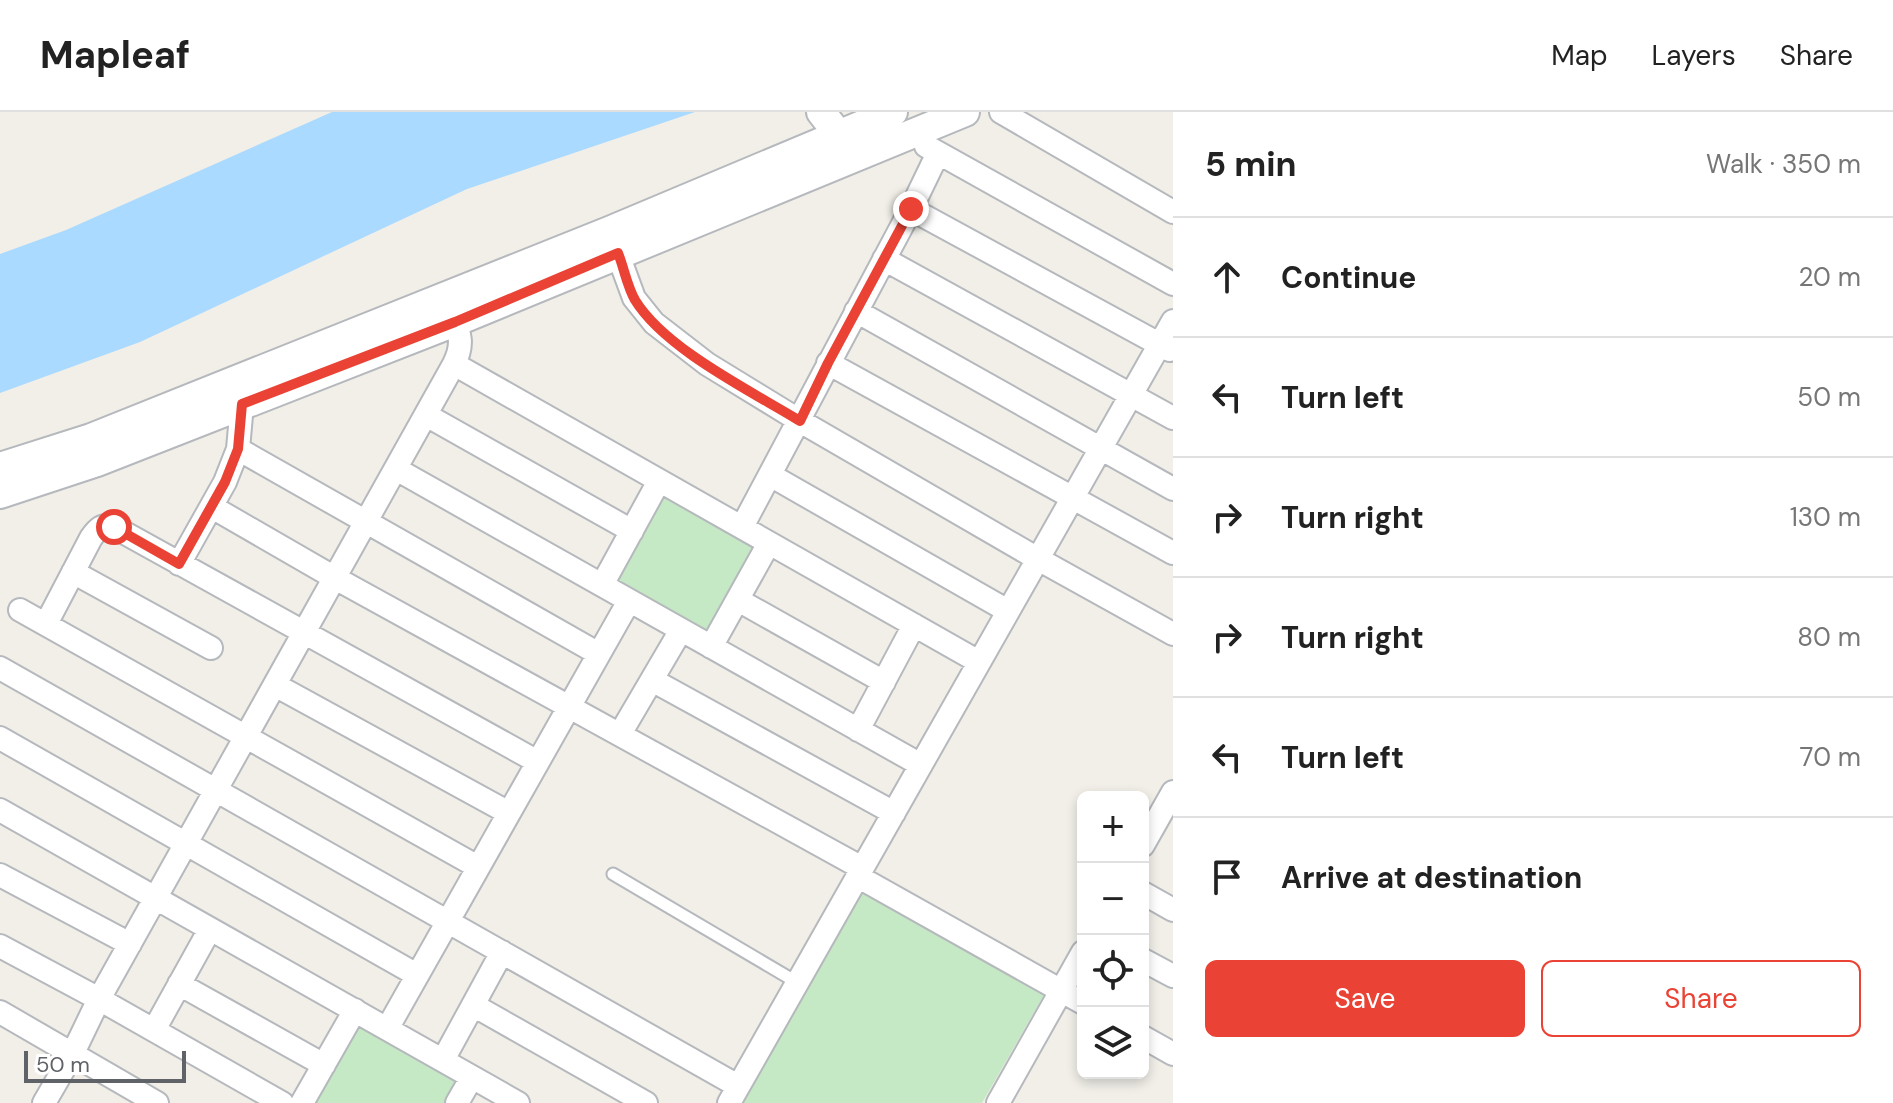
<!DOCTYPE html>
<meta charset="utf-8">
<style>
body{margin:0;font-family:"DM Sans",sans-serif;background:#f2f2f2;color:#222}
.controls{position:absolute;right:24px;bottom:24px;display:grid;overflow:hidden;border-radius:12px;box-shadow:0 4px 12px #0003}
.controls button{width:72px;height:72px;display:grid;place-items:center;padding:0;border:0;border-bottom:2px solid #e0e0e0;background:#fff;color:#222;font:40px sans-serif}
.scale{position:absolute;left:24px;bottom:20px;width:162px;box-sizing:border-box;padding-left:8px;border:4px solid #5f6368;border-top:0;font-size:22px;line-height:28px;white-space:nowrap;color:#5f6368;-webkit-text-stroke:6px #fff;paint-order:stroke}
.stop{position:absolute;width:24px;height:24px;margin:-18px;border:6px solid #ea4335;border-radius:50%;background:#fff}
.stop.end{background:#ea4335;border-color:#fff;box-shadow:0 2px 8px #0008}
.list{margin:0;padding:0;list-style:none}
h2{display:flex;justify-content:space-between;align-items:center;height:104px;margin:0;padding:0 32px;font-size:34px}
h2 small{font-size:26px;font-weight:400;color:#767676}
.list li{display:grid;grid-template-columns:52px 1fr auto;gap:24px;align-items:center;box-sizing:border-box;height:120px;padding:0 32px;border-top:2px solid #e0e0e0}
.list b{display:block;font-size:30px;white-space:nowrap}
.list em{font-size:26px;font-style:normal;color:#767676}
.actions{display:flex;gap:16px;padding:24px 32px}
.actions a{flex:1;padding:18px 0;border:2px solid #ea4335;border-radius:12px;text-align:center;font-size:28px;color:#ea4335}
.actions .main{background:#ea4335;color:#fff}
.icon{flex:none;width:44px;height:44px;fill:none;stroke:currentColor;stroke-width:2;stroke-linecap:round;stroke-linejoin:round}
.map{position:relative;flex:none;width:1173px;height:991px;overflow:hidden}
header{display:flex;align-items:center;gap:48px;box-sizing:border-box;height:112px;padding:0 40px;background:#fff;border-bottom:2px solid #e0e0e0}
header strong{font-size:38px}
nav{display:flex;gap:44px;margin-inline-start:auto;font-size:28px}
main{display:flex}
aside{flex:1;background:#fff}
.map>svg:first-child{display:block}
.green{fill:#c5e8c5}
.water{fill:#aadaff}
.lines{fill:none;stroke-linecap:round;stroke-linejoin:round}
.service-casing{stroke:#b5b8bc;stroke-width:15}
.minor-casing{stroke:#b5b8bc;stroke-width:26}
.tertiary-casing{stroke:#b5b8bc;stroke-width:32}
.service{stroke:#fff;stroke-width:11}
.minor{stroke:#fff;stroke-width:22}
.tertiary{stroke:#fff;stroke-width:28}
.route{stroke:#ea4335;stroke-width:10}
</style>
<header>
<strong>Mapleaf</strong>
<nav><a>Map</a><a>Layers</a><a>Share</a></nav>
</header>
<main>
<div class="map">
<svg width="1173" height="991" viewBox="0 0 1173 991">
<rect width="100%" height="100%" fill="#f1efe8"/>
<!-- green -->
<path class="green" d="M659,377L765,436L716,523L610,464Z
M862,778L1045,881L982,991H741Z
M356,910L462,970L450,991H311Z"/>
<!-- water -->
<path class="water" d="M332,0H695L467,77L140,230L0,281V142L66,118Z"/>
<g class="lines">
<!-- service casing -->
<g class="service-casing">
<path id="service" d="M613,762L798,871"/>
</g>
<!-- minor casing -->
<g class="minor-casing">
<path id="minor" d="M1001,0L1173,100
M926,34L1173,172
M911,97L1170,238
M613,129L634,186L654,211L707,252L800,309L1038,447L1173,522
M884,147L1173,306
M856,199L1173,377
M828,251L1173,441
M454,252L979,550
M426,303L632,419
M238,337L599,542
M396,357L921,653
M770,363L1008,499
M212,395L335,466L862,756
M742,415L911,97L938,41
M179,452L225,370L238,337L242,292
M73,460L211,536
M602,473L659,369
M738,488L884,570
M20,498L478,755
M46,512L91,426C98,416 102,412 114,415L538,650
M711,535L769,431
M0,556L738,974
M652,568L894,701
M275,573L509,701
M858,618L914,513
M620,622L681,518
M0,626L417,863
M0,698L518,991
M1143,733L1173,680
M0,763L130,832
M857,764L1083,891
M1143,781L1173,798
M0,834L99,887L282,991
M1143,848L1173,864
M179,872L324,953
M473,893L646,991
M0,900L157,991
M387,917L629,489
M154,918L210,817
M1143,925L1173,942
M443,948L502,840
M44,991L73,941L99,887L454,252C465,230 459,220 450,198
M302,991L355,898
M457,991L472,965
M729,991L1173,209
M998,991L1083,840"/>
</g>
<!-- tertiary casing -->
<g class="tertiary-casing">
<path id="tertiary" d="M821,0L850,37
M0,355L91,326L609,119L893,0
M0,382L97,350L455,210L965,0"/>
</g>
<!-- service -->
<use href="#service" class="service"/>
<!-- minor -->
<use href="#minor" class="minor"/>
<!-- tertiary -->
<use href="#tertiary" class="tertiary"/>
</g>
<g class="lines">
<!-- route -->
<path class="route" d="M114,415L179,452L225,370L238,337L242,292L455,210L618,141C624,156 627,174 635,188C665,237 751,279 800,309L828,251L911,97"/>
</g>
</svg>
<div class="controls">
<button>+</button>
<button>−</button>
<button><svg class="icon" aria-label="locate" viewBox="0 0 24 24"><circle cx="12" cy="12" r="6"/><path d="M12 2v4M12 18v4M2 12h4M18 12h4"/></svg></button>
<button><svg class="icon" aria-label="layers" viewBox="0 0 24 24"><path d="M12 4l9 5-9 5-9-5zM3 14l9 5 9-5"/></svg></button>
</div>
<div class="scale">50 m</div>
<div class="stop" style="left:114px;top:415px"></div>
<div class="stop end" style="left:911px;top:97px"></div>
</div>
<aside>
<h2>5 min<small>Walk · 350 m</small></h2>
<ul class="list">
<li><svg class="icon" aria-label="ahead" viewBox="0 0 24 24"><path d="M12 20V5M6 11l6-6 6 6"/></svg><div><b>Continue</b></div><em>20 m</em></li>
<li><svg class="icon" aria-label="left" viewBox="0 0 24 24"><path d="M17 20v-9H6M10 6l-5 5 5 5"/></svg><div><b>Turn left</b></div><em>50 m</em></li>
<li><svg class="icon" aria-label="right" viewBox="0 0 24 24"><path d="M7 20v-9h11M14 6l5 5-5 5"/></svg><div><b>Turn right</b></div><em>130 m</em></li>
<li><svg class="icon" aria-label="right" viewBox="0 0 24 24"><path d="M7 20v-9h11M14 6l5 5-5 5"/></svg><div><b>Turn right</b></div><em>80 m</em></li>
<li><svg class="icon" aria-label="left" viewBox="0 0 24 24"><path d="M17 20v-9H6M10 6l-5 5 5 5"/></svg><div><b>Turn left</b></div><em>70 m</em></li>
<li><svg class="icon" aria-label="arrive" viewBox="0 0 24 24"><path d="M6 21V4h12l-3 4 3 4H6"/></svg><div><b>Arrive at destination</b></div></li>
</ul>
<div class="actions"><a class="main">Save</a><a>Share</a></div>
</aside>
</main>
